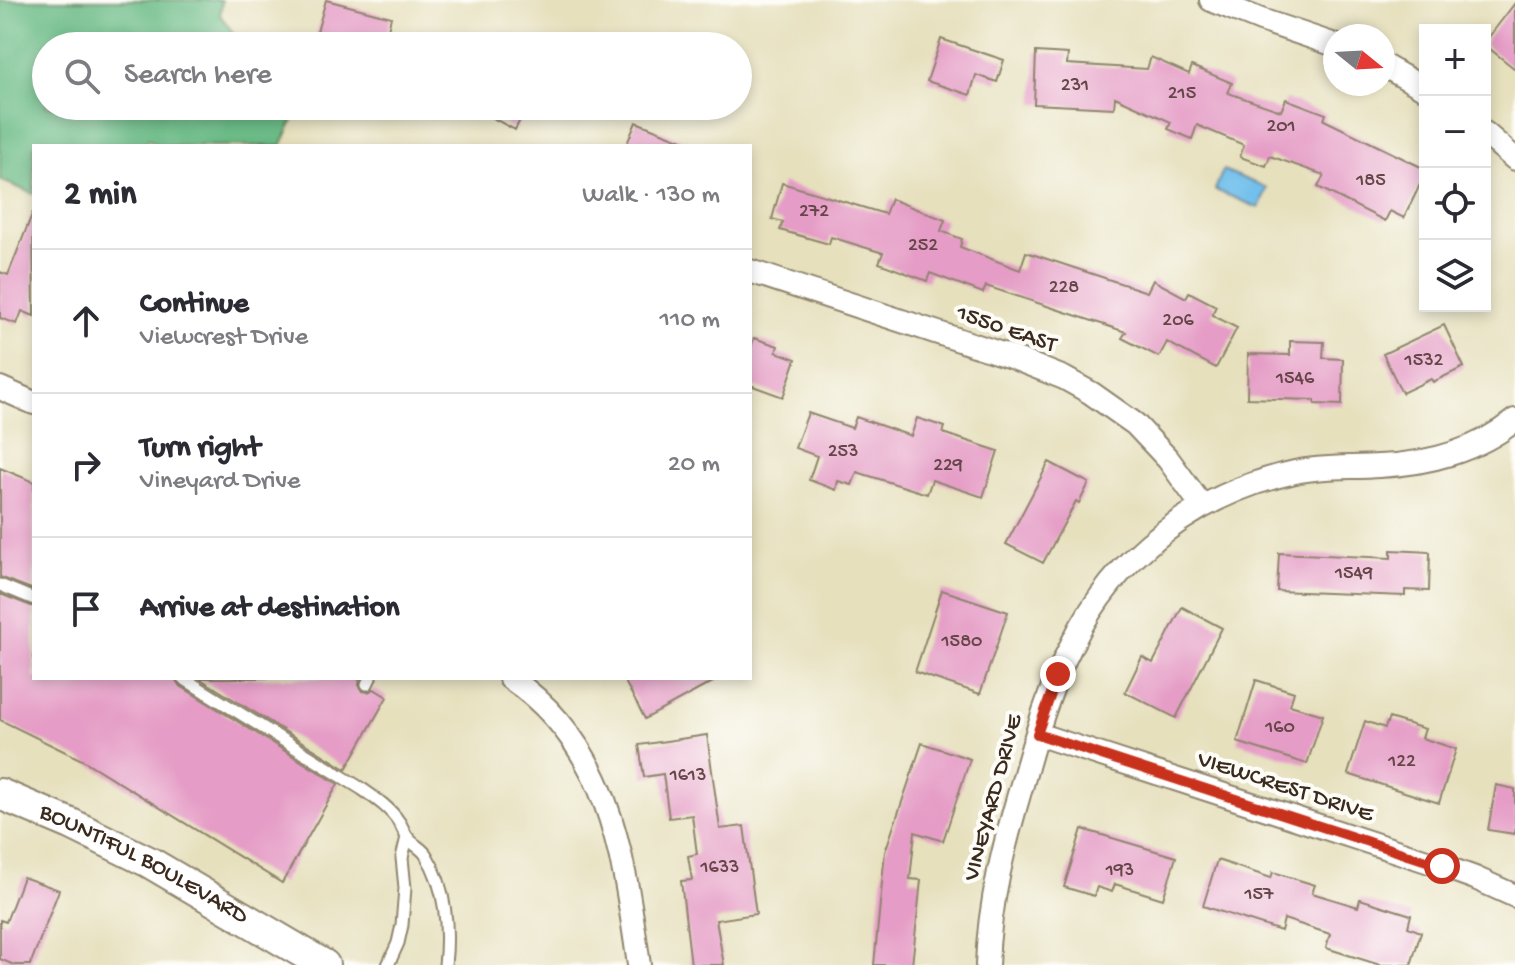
<!DOCTYPE html>
<meta charset="utf-8">
<style>
body{margin:0;font-family:"Gochi Hand",sans-serif;background:#f7f7f7;color:#2b2b33}
.controls{position:absolute;right:24px;top:24px;display:grid;overflow:hidden;border-radius:0px;box-shadow:0 4px 12px #0003}
.controls button{width:72px;height:72px;display:grid;place-items:center;padding:0;border:0;border-bottom:2px solid #e1e1e2;background:#fff;color:#2b2b33;font:40px sans-serif}
.compass{position:absolute;left:1323px;top:24px;width:72px;height:72px;border-radius:50%;background:#fff;box-shadow:0 4px 12px #0003;rotate:108deg}
.stop{position:absolute;width:24px;height:24px;margin:-18px;border:6px solid #c8321e;border-radius:50%;background:#fff}
.stop.end{background:#c8321e;border-color:#fff;box-shadow:0 2px 8px #0008}
.list{margin:0;padding:0;list-style:none}
h2{display:flex;justify-content:space-between;align-items:center;height:104px;margin:0;padding:0 32px;font-size:34px}
h2 small{font-size:26px;font-weight:400;color:#7c7c81}
.list li{display:grid;grid-template-columns:52px 1fr auto;gap:24px;align-items:center;box-sizing:border-box;height:144px;padding:0 32px;border-top:2px solid #e1e1e2}
.list b{display:block;font-size:30px;white-space:nowrap}
.list p{margin:0;font-size:26px;white-space:nowrap;color:#7c7c81}
.list em{font-size:26px;font-style:normal;color:#7c7c81}
.icon{flex:none;width:44px;height:44px;fill:none;stroke:currentColor;stroke-width:2;stroke-linecap:round;stroke-linejoin:round}
.map{position:relative;flex:none;width:1515px;height:965px;overflow:hidden}
.search{position:absolute;background:#fff;box-shadow:0 4px 12px #0003;left:32px;top:32px;width:720px;height:88px;display:flex;align-items:center;gap:20px;box-sizing:border-box;padding:0 28px;border-radius:44px;color:#7c7c81;font-size:30px}
.panel{position:absolute;background:#fff;box-shadow:0 4px 12px #0003;left:32px;top:144px;width:720px;height:536px;border-radius:0px}
.map>svg:first-child{display:block}
.forest{fill:#6cbc87;stroke:#547352;stroke-width:2}
.water{fill:#72c0ec;stroke:#567585;stroke-width:2}
.building{fill:#e59cc6}
.lines{fill:none;stroke-linecap:round;stroke-linejoin:round}
.lane-casing{stroke:#90856e;stroke-width:15}
.street-casing{stroke:#90856e;stroke-width:26}
.secondary-casing{stroke:#90856e;stroke-width:34}
.lane{stroke:#fff;stroke-width:11}
.street{stroke:#fff;stroke-width:22}
.secondary{stroke:#fff;stroke-width:30}
.route{stroke:#c8321e;stroke-width:10}
.labels{text-anchor:middle;dominant-baseline:central;stroke-width:8;stroke-linejoin:round;paint-order:stroke}
.number-label{font-size:20px;fill:#664648}
.street-label{font-size:24px;fill:#3b2a1e;stroke:#fdfcf7}
</style>
<div class="map">
<svg width="1515" height="965" viewBox="0 0 1515 965">
<rect width="100%" height="100%" fill="#fdfcf7"/>
<filter id="ink" filterUnits="userSpaceOnUse"><feTurbulence type="fractalNoise" baseFrequency=".0125" numOctaves="2"/><feDisplacementMap in="SourceGraphic" scale="16" xChannelSelector="R" yChannelSelector="G"/><feConvolveMatrix kernelMatrix="1 2 1 2 8 2 1 2 1" color-interpolation-filters="sRGB"/></filter>
<filter id="wash" filterUnits="userSpaceOnUse"><feTurbulence type="fractalNoise" baseFrequency=".006" numOctaves="4" result="noise"/><feDisplacementMap in="SourceGraphic" scale="32" xChannelSelector="R" yChannelSelector="G"/><feGaussianBlur stdDeviation="1.8" result="paint"/><feColorMatrix in="noise" values="0 0 0 0 0 0 0 0 0 0 0 0 0 0 0 0 0 1.4 0 .05"/><feComposite in="paint" operator="in"/></filter>
<g filter="url(#wash)">
<rect width="100%" height="100%" fill="#e6e0bd"/>
<!-- forest -->
<path class="forest" d="M0,0H222L220,15L243,46H46V106H288L295,116L281,146H159L148,139L142,146H34V194L0,180Z"/>
<!-- water -->
<path class="water" d="M1223,170L1267,188L1259,208L1215,190Z"/>
<g id="blocks">
<!-- building -->
<path class="building" d="M326,0L391,17L384,46H313Z
M1515,3V69L1485,45V42Z
M941,39L1004,60L997,82L976,75L970,95L927,81Z
M1036,52L1068,54L1067,64L1147,69L1151,57L1189,74L1192,66L1232,83L1228,93L1281,111L1286,99L1326,114L1324,120L1425,169V174L1404,218L1390,211L1385,221L1318,187L1324,175L1270,156L1266,166L1240,157L1244,145L1197,125L1192,139L1168,129L1171,122L1115,97L1114,108L1034,104Z
M470,106H527L515,130Z
M636,122L695,145V146H626Z
M782,183L885,214L891,199L945,220L941,231L962,239L960,247L1020,270L1026,252L1147,292L1153,280L1186,298L1189,292L1216,306L1212,315L1237,328L1216,368L1167,342L1159,357L1122,338L1126,332L986,286L983,293L930,273L927,281L879,263L883,253L831,237L829,244L780,230L783,222L772,219Z
M33,212L34,316L22,311L17,324L0,318V272L8,275Z
M1444,325L1464,367L1433,382L1431,379L1402,393L1383,354Z
M754,338L778,346L776,352L796,359L783,397L750,385V350Z
M1290,341L1324,342L1323,358L1343,359L1342,405L1315,404V400L1247,398L1248,354L1290,355Z
M808,413L852,428L856,417L911,436L917,418L945,427L943,433L998,451L983,497L932,480L927,494L857,472L852,485L838,481L836,490L809,480L817,456L795,448Z
M1049,462L1089,483L1079,503L1076,501L1043,563L1006,544Z
M0,468L34,482V590L0,577Z
M1391,550L1430,552L1429,591L1405,590V596L1277,591L1279,553L1391,558Z
M942,590L1008,612L980,694L915,672Z
M0,594L34,607V678H175L179,685L338,784L282,883L84,761L0,720Z
M1182,607L1222,628L1176,718L1125,692L1142,657L1153,663Z
M199,678H356L360,680L359,685L363,691L368,692L374,689L387,697L346,769Z
M623,678H720L645,719Z
M1256,680L1294,692L1290,705L1323,715L1307,764L1237,742Z
M1389,718L1425,729L1422,738L1456,749L1439,803L1348,774L1365,721L1385,728Z
M707,735L720,829L744,826L756,914L716,920L724,965H691L681,881L692,880L688,856L697,854L692,815L669,818L663,774L644,777L639,745Z
M922,743L970,759L943,841L915,832L910,879L921,880L912,965H874L885,852Z
M1496,785L1515,789V834L1488,830Z
M1082,829L1176,857L1163,899L1115,884L1112,892L1097,887L1094,896L1064,887Z
M1217,860L1271,878L1273,872L1315,885L1312,893L1358,907L1360,899L1411,915L1408,927L1421,932L1411,965H1380L1326,948L1330,934L1284,919L1281,931L1203,906Z
M23,877L59,890L30,965H14L0,959V920L6,922Z"/>
</g>
</g>
<g filter="url(#ink)">
<use href="#blocks" fill-opacity="0" stroke="#90856e" stroke-width="2"/>
<g class="lines">
<!-- lane casing -->
<g class="lane-casing">
<path id="lane" d="M0,585L34,599
M183,678L362,789C375,798 390,808 399,822C403,827 404,834 408,838C413,845 422,848 426,855C446,887 449,929 445,965
M367,684L370,678
M388,965L398,943L402,925L405,888L402,858L407,837"/>
</g>
<!-- street casing -->
<g class="street-casing">
<path id="street" d="M1211,0L1261,20L1335,45
M1383,65L1425,89
M1485,133L1515,159
M750,271L1011,357L1064,378L1091,393L1135,424L1168,459L1202,506
M0,388L34,403
M510,678C610,746 623,854 639,965
M1037,734L1442,866L1475,878L1515,896
M987,965C989,902 1005,841 1023,781C1036,734 1050,687 1072,644C1115,555 1198,493 1295,472C1323,466 1351,468 1379,466C1427,464 1477,451 1515,420"/>
</g>
<!-- secondary casing -->
<g class="secondary-casing">
<g id="secondary">
<path id="s1" d="M0,794L71,824L149,862L324,965"/>
</g>
</g>
<!-- lane -->
<use href="#lane" class="lane"/>
<!-- street -->
<use href="#street" class="street"/>
<!-- secondary -->
<use href="#secondary" class="secondary"/>
</g>
</g>
<g class="lines" filter="url(#ink)">
<!-- route -->
<path class="route" d="M1058,674L1037,734L1442,866"/>
</g>
<g class="labels">
<!-- number labels -->
<g class="number-label">
<text x="1075" y="86">231</text>
<text x="1182" y="94">215</text>
<text x="1281" y="127">201</text>
<text x="1371" y="181">185</text>
<text x="814" y="212">272</text>
<text x="923" y="246">252</text>
<text x="1064" y="288">228</text>
<text x="1178" y="321">206</text>
<text x="1424" y="361">1532</text>
<text x="1295" y="379">1546</text>
<text x="843" y="452">253</text>
<text x="948" y="466">229</text>
<text x="1354" y="574">1549</text>
<text x="962" y="642">1580</text>
<text x="1280" y="728">160</text>
<text x="1402" y="762">122</text>
<text x="688" y="776">1613</text>
<text x="720" y="868">1633</text>
<text x="1120" y="871">193</text>
<text x="1259" y="895">157</text>
</g>
<!-- street labels -->
<g class="street-label">
<text transform="translate(1006 330) rotate(19)">1550 EAST</text>
<text transform="translate(1285 788) rotate(18)">VIEWCREST DRIVE</text>
<text transform="translate(994 798) rotate(-75)">VINEYARD DRIVE</text>
<text stroke="none"><textPath href="#s1" startOffset="160">BOUNTIFUL BOULEVARD</textPath></text>
</g>
</g>
</svg>
<div class="controls">
<button>+</button>
<button>−</button>
<button><svg class="icon" aria-label="locate" viewBox="0 0 24 24"><circle cx="12" cy="12" r="6"/><path d="M12 2v4M12 18v4M2 12h4M18 12h4"/></svg></button>
<button><svg class="icon" aria-label="layers" viewBox="0 0 24 24"><path d="M12 4l9 5-9 5-9-5zM3 14l9 5 9-5"/></svg></button>
</div>
<svg class="compass" viewBox="-18 -18 36 36"><path d="M0-13l5 13h-10z" fill="#e53935"/><path d="M0 13l5-13h-10z" fill="#7c7c81"/></svg>
<div class="stop" style="left:1442px;top:866px"></div>
<div class="stop end" style="left:1058px;top:674px"></div>
<div class="search"><svg class="icon" aria-label="search" viewBox="0 0 24 24"><circle cx="10" cy="10" r="6"/><path d="M15 15l6 6"/></svg>Search here</div>
<section class="panel">
<h2>2 min<small>Walk · 130 m</small></h2>
<ul class="list">
<li><svg class="icon" aria-label="ahead" viewBox="0 0 24 24"><path d="M12 20V5M6 11l6-6 6 6"/></svg><div><b>Continue</b><p>Viewcrest Drive</p></div><em>110 m</em></li>
<li><svg class="icon" aria-label="right" viewBox="0 0 24 24"><path d="M7 20v-9h11M14 6l5 5-5 5"/></svg><div><b>Turn right</b><p>Vineyard Drive</p></div><em>20 m</em></li>
<li><svg class="icon" aria-label="arrive" viewBox="0 0 24 24"><path d="M6 21V4h12l-3 4 3 4H6"/></svg><div><b>Arrive at destination</b></div></li>
</ul>
</section>
</div>
